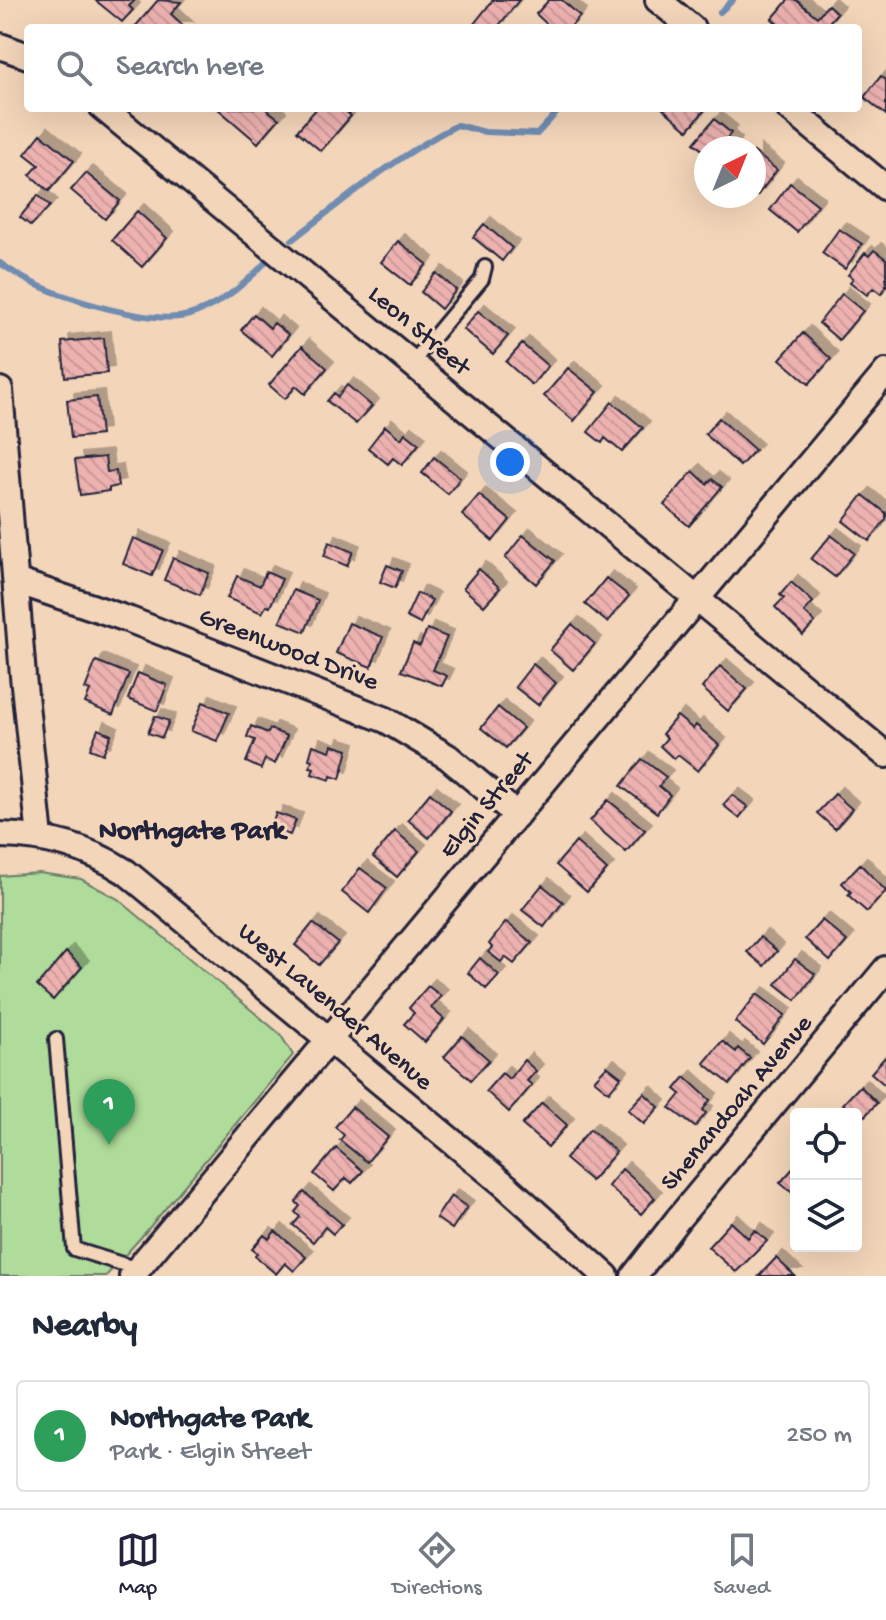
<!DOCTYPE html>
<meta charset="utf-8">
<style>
body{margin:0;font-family:"Gochi Hand",sans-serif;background:#f6f6f7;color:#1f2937}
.controls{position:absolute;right:24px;bottom:24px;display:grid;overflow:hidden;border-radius:8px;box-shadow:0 8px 32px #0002}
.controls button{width:72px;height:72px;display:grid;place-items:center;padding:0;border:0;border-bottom:2px solid #e0e1e3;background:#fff;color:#1f2937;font:40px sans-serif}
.compass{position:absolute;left:694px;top:136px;width:72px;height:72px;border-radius:50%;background:#fff;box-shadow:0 8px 32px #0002;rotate:43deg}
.you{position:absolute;left:510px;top:462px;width:28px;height:28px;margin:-20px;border:6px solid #fff;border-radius:50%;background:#1a73e8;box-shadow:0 0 0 12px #1a73e833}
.badge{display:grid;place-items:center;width:52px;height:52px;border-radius:50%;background:#22223b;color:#fff;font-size:26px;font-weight:700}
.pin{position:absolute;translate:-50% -66px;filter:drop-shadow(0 2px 4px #0008)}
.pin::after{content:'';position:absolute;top:42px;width:28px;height:24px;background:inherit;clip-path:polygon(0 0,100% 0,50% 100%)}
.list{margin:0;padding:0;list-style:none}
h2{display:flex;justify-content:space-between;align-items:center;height:104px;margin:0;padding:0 32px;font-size:34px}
h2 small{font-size:26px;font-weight:400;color:#747a83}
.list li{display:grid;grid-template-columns:52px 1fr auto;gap:24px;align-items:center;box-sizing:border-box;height:112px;margin:0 16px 16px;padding:0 16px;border:2px solid #e0e1e3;border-radius:8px}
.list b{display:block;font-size:30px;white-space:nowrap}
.list p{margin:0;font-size:26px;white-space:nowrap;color:#747a83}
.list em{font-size:26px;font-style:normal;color:#747a83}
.icon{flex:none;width:44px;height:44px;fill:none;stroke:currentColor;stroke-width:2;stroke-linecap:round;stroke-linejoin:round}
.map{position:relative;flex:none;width:886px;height:1276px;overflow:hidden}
.search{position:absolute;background:#fff;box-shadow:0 8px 32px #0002;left:24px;right:24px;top:24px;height:88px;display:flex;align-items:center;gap:20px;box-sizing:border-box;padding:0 28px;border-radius:8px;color:#747a83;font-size:30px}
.sheet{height:232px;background:#fff}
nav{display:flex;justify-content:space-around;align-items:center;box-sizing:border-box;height:112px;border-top:2px solid #e0e1e3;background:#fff;font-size:22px;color:#747a83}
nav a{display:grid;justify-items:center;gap:4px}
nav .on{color:#22223b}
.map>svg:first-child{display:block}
.green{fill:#afdc9a;stroke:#687f6a;stroke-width:2}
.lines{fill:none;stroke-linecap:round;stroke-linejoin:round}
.stream{stroke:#6f8cb1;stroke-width:6}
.building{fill:url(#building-back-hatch);stroke:#22223b;stroke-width:2;filter:url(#shadow)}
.service-casing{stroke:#22223b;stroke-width:18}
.minor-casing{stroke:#22223b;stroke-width:30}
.service{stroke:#f3d5b9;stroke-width:12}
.minor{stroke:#f3d5b9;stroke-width:24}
.labels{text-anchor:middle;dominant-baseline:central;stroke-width:6;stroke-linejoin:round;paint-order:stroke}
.street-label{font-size:26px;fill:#22223b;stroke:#f3d5b9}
.neighbourhood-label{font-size:28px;font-weight:bold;fill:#22223b;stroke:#f3d5b9}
</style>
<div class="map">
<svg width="886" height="1276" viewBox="0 0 886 1276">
<defs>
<pattern id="building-back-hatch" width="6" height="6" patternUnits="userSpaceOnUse" patternTransform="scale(2)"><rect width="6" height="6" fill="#edb2b0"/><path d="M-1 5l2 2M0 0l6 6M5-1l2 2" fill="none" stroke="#cb9998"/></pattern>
<filter id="shadow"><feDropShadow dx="7" dy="-7" stdDeviation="0" flood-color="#0004"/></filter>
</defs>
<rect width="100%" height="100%" fill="#f3d5b9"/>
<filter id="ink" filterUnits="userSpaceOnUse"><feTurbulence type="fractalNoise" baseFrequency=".0125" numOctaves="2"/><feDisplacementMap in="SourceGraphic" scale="16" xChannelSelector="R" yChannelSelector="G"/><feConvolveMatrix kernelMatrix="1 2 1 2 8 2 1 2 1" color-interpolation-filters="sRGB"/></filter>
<g filter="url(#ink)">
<!-- green -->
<path class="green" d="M39,873L81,879L118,899L280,1034L293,1055L144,1234L106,1276H0V876Z"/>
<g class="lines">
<!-- stream -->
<path class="stream" d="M720,12L733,0
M292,240C345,199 397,156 457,125L485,132L537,134L561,108
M0,263C9,269 17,275 27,280C60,298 152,326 189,315C217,307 245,284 265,263"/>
</g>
<!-- building -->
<path class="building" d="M95,0H135L129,6L133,10L122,22Z
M158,0L181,2L171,14L186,28H134Z
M493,0H519L497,28H477L473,25Z
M549,0H562L580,16L570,28H551L536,14Z
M788,0H796L817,17L828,5L837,13L826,26L824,25L821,28H782L772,19Z
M881,76L886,80V115L864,97Z
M217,108H265L279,119L258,143Z
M317,108H342L351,116L321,151L297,131Z
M662,108H701L704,111L688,130Z
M714,119L731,133L727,138L735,145L733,148H706V153L694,143Z
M41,134L74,161L49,191L30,175L39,165L25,154Z
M754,152L777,170L757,196L754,194Z
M86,173L120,201L105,219L71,190Z
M790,183L818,205L797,232L770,210Z
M38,195L50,206L31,226L20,217Z
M137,211L167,238L142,267L112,240Z
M484,224L512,248L502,261L473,237Z
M839,229L862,244L845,269L822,253Z
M398,241L427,264L410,285L381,262Z
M874,250L886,259V287L881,294L873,288L867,295L850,282L853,278L848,275L865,253L869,256Z
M436,273L456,290L441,309L421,292Z
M842,294L863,311L839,340L819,323Z
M478,311L508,336L493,354L463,329Z
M254,314L270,328L274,323L289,335L272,356L241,330Z
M803,333L831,359L809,384L780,359Z
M104,338L107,373L65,377L62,342Z
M522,344L548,366L532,385L506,362Z
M302,346L327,368L305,394L296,386L285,399L269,385Z
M568,368L598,392L574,421L544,396Z
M347,385L372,406L356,424L327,401L334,393L338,397Z
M97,397L101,435L71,438L67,400Z
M612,402L643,428L622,452L605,438L602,443L588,432Z
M719,418L755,450L740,466L705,434Z
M385,426L401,439L405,433L419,444L402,465L393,458L388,464L368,448Z
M105,457L107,472L116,471L118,486L109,488V491L80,495L75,460Z
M434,457L460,478L448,494L422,473Z
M693,471L707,484L712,479L722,487L689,526L664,505Z
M479,495L510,520L493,541L462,515Z
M863,495L886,513V519L869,541L843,521Z
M523,535L555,561L536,584L505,558Z
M831,535L854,553L835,577L811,559Z
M133,538L163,550L152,576L123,564Z
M329,542L353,552L347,566L324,556Z
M173,558L209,573L200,595L164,580Z
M387,565L402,571L395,588L380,582Z
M479,569L500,588L484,606L463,588Z
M266,572L282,579L270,607L266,606L262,613L227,598L237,576L260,586Z
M606,578L629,596L607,622L585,604Z
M791,582L813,602L804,612L815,622L803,635L775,607L784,598L780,595Z
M293,590L318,600L305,632L280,622Z
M417,593L432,600L420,624L406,617Z
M349,623L383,637L371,667L336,653Z
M572,624L595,644L573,670L550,650Z
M427,629L447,637L433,670L447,676L442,686L401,671L413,643L420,646Z
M96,661L129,674L113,715L85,703L90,691L85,689Z
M533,664L556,683L538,705L515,687Z
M720,666L747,689L728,711L702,688Z
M138,673L167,685L157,711L128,699Z
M203,702L229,713L217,741L191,731Z
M498,707L523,728L506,748L481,728Z
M155,716L169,721L162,738L148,733Z
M677,716L693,729L696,725L719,745L698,771L678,755L674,759L660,746L667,738L662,734Z
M251,726L268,733L270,729L287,736L275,764L265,759L261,769L246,762L255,740L247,737Z
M98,729L111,735L103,754L90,749Z
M313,745L330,751L332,745L348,750L340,779L331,776L330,780L312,774L314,768L310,767L312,760L309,759Z
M642,759L666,777L659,786L670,795L657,813L621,786Z
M430,793L451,811L429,838L408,820Z
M835,794L852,809L835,829L817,813Z
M732,795L748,807L739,818L723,805Z
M608,800L645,830L626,852L590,821Z
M276,813L296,820L290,835L271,828Z
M395,831L419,851L397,877L373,857Z
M576,842L607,870L587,892L556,865Z
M860,864L886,891L867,912L848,895L851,892L842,883Z
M360,868L387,888L369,913L342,892Z
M542,885L563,902L544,927L522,910Z
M822,920L847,941L830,961L805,939Z
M506,922L532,943L514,964L505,957L501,962L488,952L492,947L489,944Z
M313,923L338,943L319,965L295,945Z
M760,937L777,951L764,966L747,952Z
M66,952L82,967L53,1000L37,986Z
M480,958L499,975L486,989L468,973Z
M795,959L815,974L796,1000L776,984Z
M428,986L441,996L431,1008L444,1019L425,1042L404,1024L414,1013L409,1008Z
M757,994L785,1015L763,1044L735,1022Z
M462,1036L489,1060L471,1080L444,1057Z
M722,1041L736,1052L738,1048L750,1058L730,1084L704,1063Z
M886,1056V1086L871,1073Z
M524,1060L536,1071L527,1081L532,1085L509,1112L486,1091L502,1073L509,1079Z
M607,1066L621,1077L609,1092L594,1080Z
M685,1077L710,1100L703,1110L706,1113L695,1127L670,1108L681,1094L675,1089Z
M860,1086L877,1103L860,1121L856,1114L843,1104Z
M644,1093L659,1107L644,1124L628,1110Z
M542,1103L567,1125L548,1147L522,1125Z
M352,1107L388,1137L367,1162L340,1140L344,1135L335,1127Z
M590,1129L616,1152L591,1181L565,1159Z
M336,1148L363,1171L352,1183L346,1178L334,1191L314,1174Z
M796,1165V1196L780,1183Z
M622,1169L655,1198L641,1214L608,1186Z
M304,1192L342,1224L333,1234L325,1227L313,1242L293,1225L300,1217L295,1212L300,1206L296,1202Z
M451,1196L467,1207L452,1229L436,1218Z
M731,1222L748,1238L755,1230L767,1241L736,1272L708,1247Z
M275,1231L306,1257L294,1271L285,1263L276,1274L255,1256L257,1253L252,1249L264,1235L269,1239Z
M776,1258L795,1276H759Z"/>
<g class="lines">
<!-- service casing -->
<g class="service-casing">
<path id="service" d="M412,363L482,279L485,267
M56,1039L74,1249L138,1269"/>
</g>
<!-- minor casing -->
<g class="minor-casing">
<path id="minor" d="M658,0L692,28
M0,46L28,56
M103,108L886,755
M789,108L886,188
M0,390L23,676L40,838
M16,581L130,620L386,720L448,757L517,815
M0,835C47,836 87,847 126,872L506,1186L606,1276
M132,1276L886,372
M634,1276L678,1219L886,969"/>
</g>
<!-- service -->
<use href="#service" class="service"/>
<!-- minor -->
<use href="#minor" class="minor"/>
</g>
</g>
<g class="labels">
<!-- street labels -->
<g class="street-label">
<text transform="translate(418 332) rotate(40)">Leon Street</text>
<text transform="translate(288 651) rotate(21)">Greenwood Drive</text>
<text transform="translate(488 806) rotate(-50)">Elgin Street</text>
<text transform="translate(334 1008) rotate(40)">West Lavender Avenue</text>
<text transform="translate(738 1104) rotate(-50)">Shenandoah Avenue</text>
</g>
<!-- neighbourhood labels -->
<g class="neighbourhood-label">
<text x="192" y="832">Northgate Park</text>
</g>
</g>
</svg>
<div class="controls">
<button><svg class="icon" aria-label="locate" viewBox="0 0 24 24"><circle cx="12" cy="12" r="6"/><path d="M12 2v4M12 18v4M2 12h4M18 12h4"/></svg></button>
<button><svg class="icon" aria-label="layers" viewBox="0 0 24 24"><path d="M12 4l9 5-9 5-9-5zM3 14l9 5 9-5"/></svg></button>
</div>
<svg class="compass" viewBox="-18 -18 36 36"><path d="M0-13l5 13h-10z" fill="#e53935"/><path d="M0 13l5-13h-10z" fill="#747a83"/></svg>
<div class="you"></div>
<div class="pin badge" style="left:109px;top:1145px;background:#2e9e5b">1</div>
<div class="search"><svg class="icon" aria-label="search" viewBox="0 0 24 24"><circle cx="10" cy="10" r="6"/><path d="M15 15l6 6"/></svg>Search here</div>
</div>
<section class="sheet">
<h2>Nearby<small></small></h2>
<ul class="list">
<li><span class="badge" style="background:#2e9e5b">1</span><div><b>Northgate Park</b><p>Park · Elgin Street</p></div><em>250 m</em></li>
</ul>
</section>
<nav>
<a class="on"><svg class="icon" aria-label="map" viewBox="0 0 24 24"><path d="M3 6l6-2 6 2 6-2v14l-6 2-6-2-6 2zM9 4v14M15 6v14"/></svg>Map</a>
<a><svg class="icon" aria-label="directions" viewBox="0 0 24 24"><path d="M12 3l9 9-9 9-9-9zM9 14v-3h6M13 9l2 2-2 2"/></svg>Directions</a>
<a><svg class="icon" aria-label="saved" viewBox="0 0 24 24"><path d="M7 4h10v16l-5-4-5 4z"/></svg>Saved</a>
</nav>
